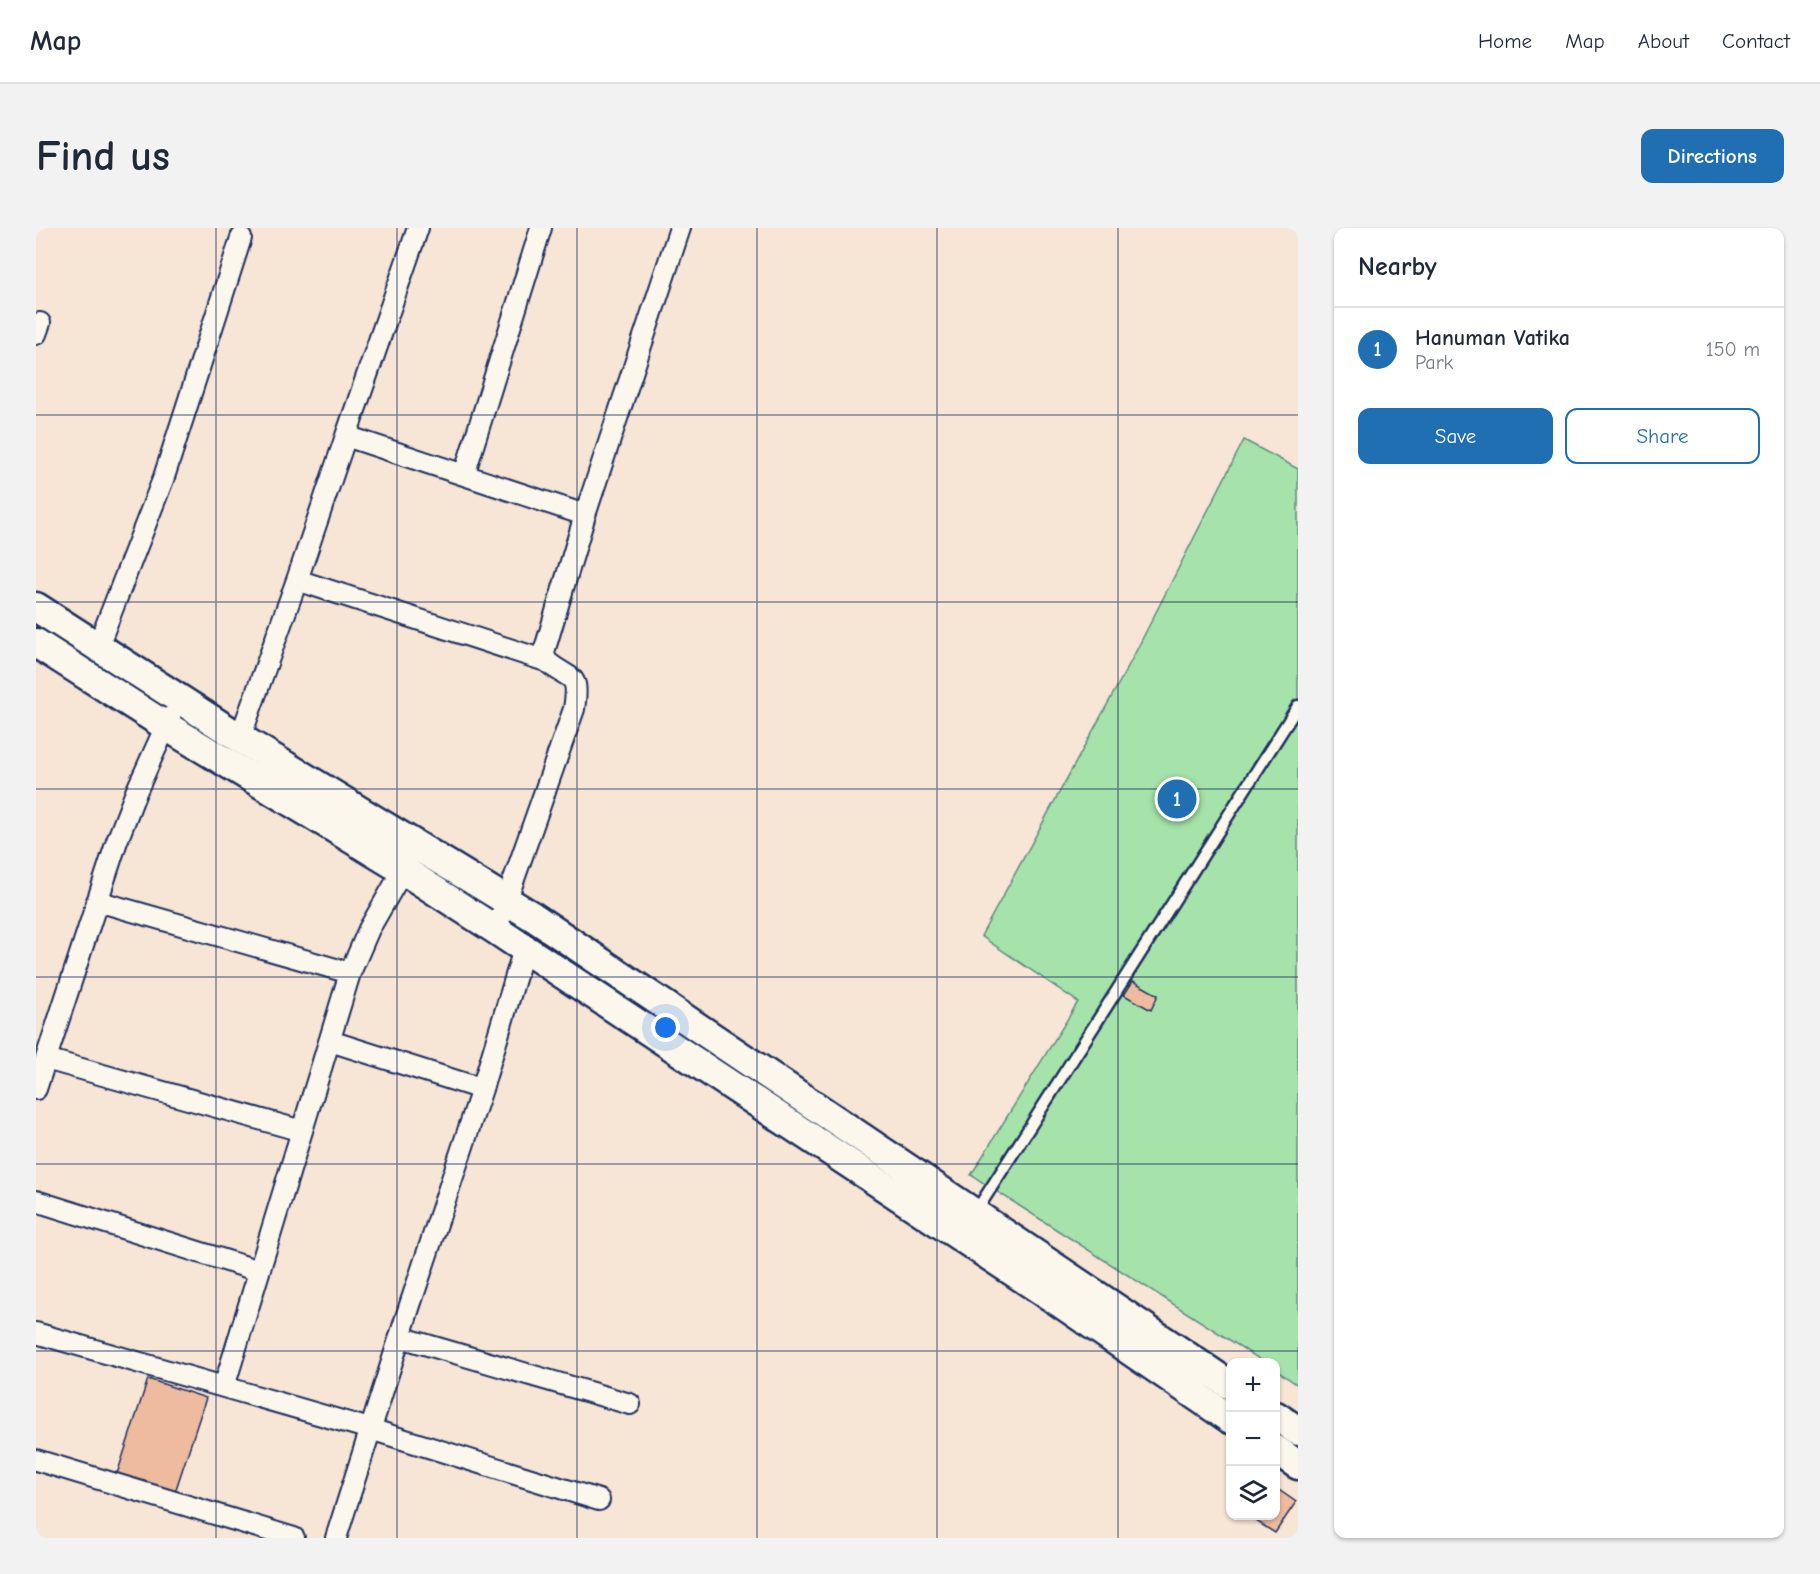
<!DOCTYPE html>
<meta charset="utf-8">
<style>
body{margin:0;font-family:"Comic Neue",sans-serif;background:#f2f2f3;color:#1f2937}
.controls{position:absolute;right:18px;bottom:18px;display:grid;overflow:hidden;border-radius:12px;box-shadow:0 2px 4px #0004}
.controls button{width:54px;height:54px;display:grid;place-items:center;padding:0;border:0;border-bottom:2px solid #e0e1e3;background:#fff;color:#1f2937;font:30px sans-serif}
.you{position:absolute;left:630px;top:800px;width:21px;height:21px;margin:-15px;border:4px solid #fff;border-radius:50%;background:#1a73e8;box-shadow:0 0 0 9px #1a73e833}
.badge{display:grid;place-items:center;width:39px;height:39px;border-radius:50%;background:#1f6fb2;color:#fff;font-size:20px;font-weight:700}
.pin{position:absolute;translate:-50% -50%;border:3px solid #fff;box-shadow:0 2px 6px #0006}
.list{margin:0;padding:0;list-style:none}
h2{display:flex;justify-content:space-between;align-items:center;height:78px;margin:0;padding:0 24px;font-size:26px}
h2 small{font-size:20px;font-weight:400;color:#747a83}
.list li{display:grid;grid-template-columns:39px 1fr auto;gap:18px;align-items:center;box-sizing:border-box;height:84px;padding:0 24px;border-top:2px solid #e0e1e3}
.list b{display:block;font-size:22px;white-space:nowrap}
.list p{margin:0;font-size:20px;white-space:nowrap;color:#747a83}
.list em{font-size:20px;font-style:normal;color:#747a83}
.actions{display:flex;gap:12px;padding:18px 24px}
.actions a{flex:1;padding:14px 0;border:2px solid #1f6fb2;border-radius:12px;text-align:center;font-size:21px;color:#1f6fb2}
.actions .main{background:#1f6fb2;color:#fff}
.icon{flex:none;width:33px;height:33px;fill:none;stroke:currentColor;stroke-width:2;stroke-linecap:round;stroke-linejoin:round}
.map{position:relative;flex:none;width:1262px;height:1310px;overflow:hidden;border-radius:12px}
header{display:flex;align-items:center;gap:36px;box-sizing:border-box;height:84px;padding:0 30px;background:#fff;border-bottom:2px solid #e0e1e3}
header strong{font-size:28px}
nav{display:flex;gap:33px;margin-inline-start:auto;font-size:21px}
.intro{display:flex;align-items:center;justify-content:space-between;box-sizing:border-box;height:144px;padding:0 36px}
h1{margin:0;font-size:42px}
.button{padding:15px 27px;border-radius:12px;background:#1f6fb2;color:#fff;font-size:21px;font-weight:700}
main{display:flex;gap:36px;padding:0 36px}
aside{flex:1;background:#fff;border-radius:12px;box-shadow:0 2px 4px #0004}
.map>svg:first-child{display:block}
.green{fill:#a5e3aa;stroke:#608984;stroke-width:1.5}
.building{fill:#eebb9f;stroke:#1b2f5e;stroke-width:1.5}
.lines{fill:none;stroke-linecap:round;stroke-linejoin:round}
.lane-casing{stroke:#1b2f5e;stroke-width:15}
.street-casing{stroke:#1b2f5e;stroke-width:24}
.secondary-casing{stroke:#1b2f5e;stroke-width:33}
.lane{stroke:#fbf7ec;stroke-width:10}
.street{stroke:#fbf7ec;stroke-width:20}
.secondary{stroke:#fbf7ec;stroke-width:28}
.grid{fill:none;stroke:#1b2f5e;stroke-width:1.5;stroke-opacity:0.55}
</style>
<header>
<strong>Map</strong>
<nav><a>Home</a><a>Map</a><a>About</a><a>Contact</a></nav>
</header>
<div class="intro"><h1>Find us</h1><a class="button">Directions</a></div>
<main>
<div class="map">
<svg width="1262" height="1310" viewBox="0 0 1262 1310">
<rect width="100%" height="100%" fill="#f7e5d5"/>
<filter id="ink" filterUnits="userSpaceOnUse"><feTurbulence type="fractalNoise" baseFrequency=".0167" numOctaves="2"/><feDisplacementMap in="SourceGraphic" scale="12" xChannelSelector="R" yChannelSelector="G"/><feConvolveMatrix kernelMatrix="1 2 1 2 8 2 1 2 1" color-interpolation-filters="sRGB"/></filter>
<g filter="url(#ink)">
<!-- green -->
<path class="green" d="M1208,212L1262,241V1157L1240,1142V1134H1228L935,947L1042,774L945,708L1095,433Z"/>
<!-- building -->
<path class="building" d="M1097,753L1122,767L1115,782L1088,767Z
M112,1151L170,1170L139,1264L81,1246Z
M1240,1260L1260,1274L1239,1305L1212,1288H1240Z"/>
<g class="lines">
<!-- lane casing -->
<g class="lane-casing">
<path id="lane" d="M939,985L1262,478"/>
</g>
<!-- street casing -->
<g class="street-casing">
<path id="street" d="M0,106L4,95
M310,208L382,0
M428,247L505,0
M261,352L510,433
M62,418L128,249L205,10
M204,510L261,352L310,208L549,287
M61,673L314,745
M460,702L538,481C544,443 535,454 510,433L508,424L549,287L644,0
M294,813L446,861
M10,831L266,903
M0,861L81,613L100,564L134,489
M0,973L223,1043
M0,1105L334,1201L563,1272
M364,1109L594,1176
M188,1159L314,745L333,701L367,642
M0,1232L258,1310
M300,1310L374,1077L446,861L488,721"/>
</g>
<!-- secondary casing -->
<g class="secondary-casing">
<path id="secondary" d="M0,379L204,510L496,688L1194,1157
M0,415L130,498L367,642L460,702L1023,1074L1194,1191
M1240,1188L1262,1203
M1240,1222L1262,1237"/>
</g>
<!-- lane -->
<use href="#lane" class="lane"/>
<!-- street -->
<use href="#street" class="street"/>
<!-- secondary -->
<use href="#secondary" class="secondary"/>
</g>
</g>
<!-- grid -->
<path class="grid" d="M180,0V1310M361,0V1310M541,0V1310M721,0V1310M901,0V1310M1082,0V1310M0,187H1262M0,374H1262M0,561H1262M0,749H1262M0,936H1262M0,1123H1262"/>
</svg>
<div class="controls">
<button>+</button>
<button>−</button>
<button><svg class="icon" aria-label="layers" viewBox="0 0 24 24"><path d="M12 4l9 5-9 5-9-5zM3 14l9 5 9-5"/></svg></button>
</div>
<div class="you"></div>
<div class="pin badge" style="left:1141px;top:571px">1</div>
</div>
<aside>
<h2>Nearby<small></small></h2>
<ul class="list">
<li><span class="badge">1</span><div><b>Hanuman Vatika</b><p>Park</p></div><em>150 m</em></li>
</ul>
<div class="actions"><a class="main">Save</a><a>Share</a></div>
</aside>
</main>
